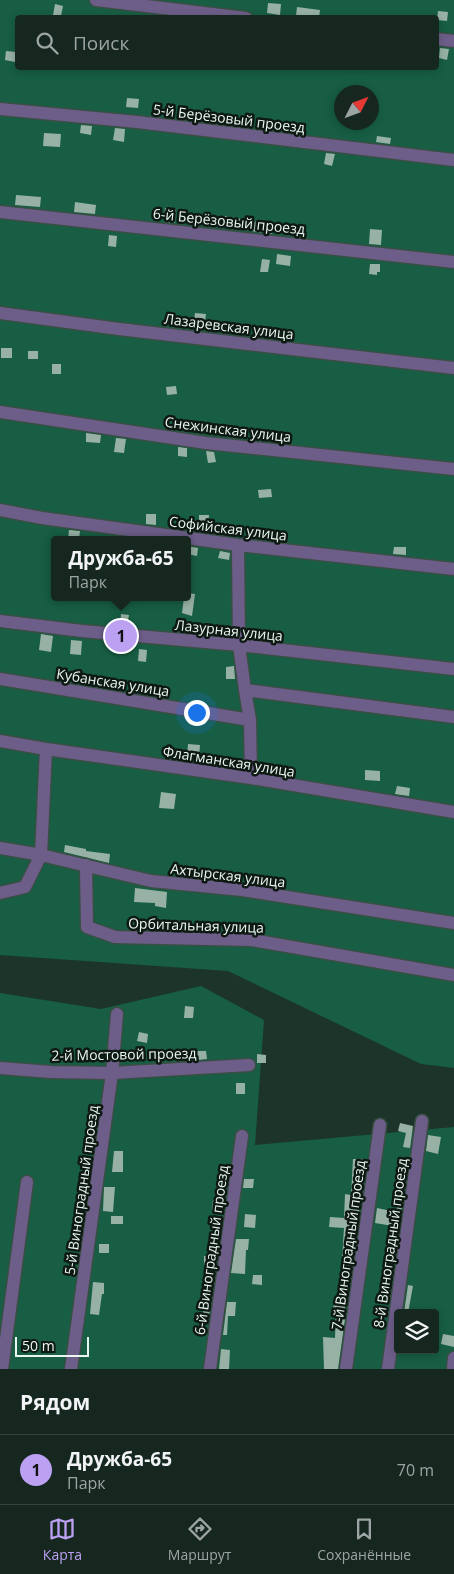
<!DOCTYPE html>
<html lang="ru">
<meta charset="utf-8">
<style>
body{margin:0;font-family:"Open Sans",sans-serif;background:#22332c;color:#f1f3f6}
.controls{position:absolute;right:15px;bottom:15px;display:grid;overflow:hidden;border-radius:5px;box-shadow:0 2px 8px #0003}
.controls button{width:45px;height:45px;display:grid;place-items:center;padding:0;border:0;border-bottom:1px solid #34443d;background:#15271f;color:#f1f3f6;font:25px sans-serif}
.compass{position:absolute;left:334px;top:85px;width:45px;height:45px;border-radius:50%;background:#15271f;box-shadow:0 2px 8px #0003;rotate:48deg}
.scale{position:absolute;left:15px;bottom:12px;width:74px;box-sizing:border-box;padding-left:5px;border:2px solid #e9f7f0;border-top:0;font-size:14px;line-height:18px;white-space:nowrap;color:#e9f7f0;-webkit-text-stroke:4px #0e1914;paint-order:stroke}
.you{position:absolute;left:196px;top:712px;width:18px;height:18px;margin:-12px;border:4px solid #fff;border-radius:50%;background:#1a73e8;box-shadow:0 0 0 8px #1a73e833}
.badge{display:grid;place-items:center;width:32px;height:32px;border-radius:50%;background:#bca0f2;color:#111;font-size:16px;font-weight:700}
.pin{position:absolute;translate:-50% -50%;border:2px solid #fff;box-shadow:0 1px 5px #0006}
.popup{position:absolute;left:51px;top:536px;width:140px;height:65px;box-sizing:border-box;display:grid;place-content:center;border-radius:5px;background:#15271f;filter:drop-shadow(0 1px 4px #0005);font-size:16px;white-space:nowrap;color:#9da5a4}
.popup b{font-size:19px;color:#f1f3f6}
.popup::after{content:'';position:absolute;left:50%;top:100%;margin-left:-10px;border:10px solid transparent;border-top-color:#15271f}
.list{margin:0;padding:0;list-style:none}
h2{display:flex;justify-content:space-between;align-items:center;height:65px;margin:0;padding:0 20px;font-size:21px}
h2 small{font-size:16px;font-weight:400;color:#9da5a4}
.list li{display:grid;grid-template-columns:32px 1fr auto;gap:15px;align-items:center;box-sizing:border-box;height:70px;padding:0 20px;border-top:1px solid #34443d}
.list b{display:block;font-size:19px;white-space:nowrap}
.list p{margin:0;font-size:16px;white-space:nowrap;color:#9da5a4}
.list em{font-size:16px;font-style:normal;color:#9da5a4}
.icon{flex:none;width:28px;height:28px;fill:none;stroke:currentColor;stroke-width:2;stroke-linecap:round;stroke-linejoin:round}
.map{position:relative;flex:none;width:454px;height:1369px;overflow:hidden}
.search{position:absolute;background:#15271f;box-shadow:0 2px 8px #0003;left:15px;right:15px;top:15px;height:55px;display:flex;align-items:center;gap:12px;box-sizing:border-box;padding:0 18px;border-radius:5px;color:#9da5a4;font-size:19px}
.sheet{height:135px;background:#15271f}
nav{display:flex;justify-content:space-around;align-items:center;box-sizing:border-box;height:70px;border-top:1px solid #34443d;background:#15271f;font-size:14px;color:#9da5a4}
nav a{display:grid;justify-items:center;gap:2px}
nav .on{color:#bca0f2}
.map>svg:first-child{display:block}
.green{fill:#175e44;fill-rule:evenodd}
.building{fill:#97b2a5}
.lines{fill:none;stroke-linecap:round;stroke-linejoin:round}
.minor-casing{stroke:#394f45;stroke-width:15}
.minor{stroke:#6d5e89;stroke-width:12}
.labels{text-anchor:middle;dominant-baseline:central;stroke-width:5;stroke-linejoin:round;paint-order:stroke}
.street-label{font-size:14px;fill:#e9f7f0;stroke:#0e1914}
</style>
<div class="map">
<svg width="454" height="1369" viewBox="0 0 454 1369">
<rect width="100%" height="100%" fill="#1c3429"/>
<!-- green -->
<path class="green" d="M0,0H454V1068L421,1064L228,971L0,955ZM18,18H436V68H18ZM342,92H372V122H342ZM55,540H187V597H55Z
M201,986L264,1020L255,1145L454,1127V1369H0V993L101,1009ZM398,1313H435V1350H398Z"/>
<!-- building -->
<path class="building" d="M268,3L281,4L280,15L267,13Z
M55,4L63,6L61,16L53,15Z
M297,7L320,10L319,18L296,16Z
M438,11L448,12L447,21L437,20Z
M440,48L449,49L447,60L439,58Z
M6,51L16,52L15,62L5,60Z
M127,98L139,99L138,108L126,107Z
M81,125L92,126L91,135L80,133Z
M115,128L125,129L124,142L113,140Z
M44,133L61,134L60,147L43,146Z
M377,136L391,138L390,144L376,142Z
M326,153L335,154L332,166L324,164Z
M16,195L41,197L40,207L15,205Z
M75,202L96,205L95,214L74,212Z
M165,208L176,209L175,223L164,222Z
M225,216L257,222V224L273,226L272,234L223,227Z
M370,229L382,230L381,245L369,244Z
M109,235L117,236L116,247L108,246Z
M277,254L291,256L290,266L276,264Z
M262,259L270,260L268,272H260Z
M370,264H380V272H377V275L369,274Z
M195,313L206,314L204,329L193,328Z
M1,348H12V358H1Z
M28,351H38V359H28Z
M52,364H61V374H52Z
M176,386L177,394L167,395L166,387Z
M86,433L101,435L100,443L86,442Z
M116,438L126,439L124,453L114,452Z
M178,447L187,448V457L178,456Z
M206,451L214,452L216,462L208,463Z
M271,489L272,497L259,498L258,490Z
M146,514H156V525L146,524Z
M199,515H209L208,528H181V521L199,520Z
M69,530L80,531L79,540L68,539Z
M187,546L198,548L197,556L187,554Z
M394,547H406V555L393,554Z
M220,551L230,553L229,560L218,558Z
M187,593L195,594L192,616L182,613L184,597H187Z
M121,614L129,615L127,626L120,625Z
M41,634L53,636L51,652L39,650Z
M71,640L82,641L81,655L70,654Z
M139,649L147,650L146,662L138,661Z
M234,666L235,679H226V667Z
M188,744L200,745L199,757L187,756Z
M365,770L380,771V781L365,780Z
M397,786L410,788L409,796L395,794Z
M161,792L176,794L174,809L159,808Z
M65,845L86,849V851L110,854L109,863L64,852Z
M135,888L167,892L166,908L155,906V903L134,902Z
M185,1006L194,1007L193,1018H184Z
M139,1032L148,1034L147,1043L137,1041Z
M196,1051H206L207,1059L197,1060Z
M257,1054L266,1055V1063H257Z
M236,1083H245V1094H236Z
M400,1123L413,1126L410,1148L403,1147L406,1133L398,1131Z
M428,1135L441,1137L438,1154L426,1151Z
M114,1151H123V1172H112Z
M353,1159H365V1167H361L360,1195H362L361,1204L360,1203L359,1213H355L353,1253L351,1252L350,1275H341L344,1228L329,1227L330,1217L344,1218L345,1194L351,1195Z
M244,1179H254L253,1188H243Z
M104,1187H115L113,1212L103,1211Z
M400,1191L404,1192L399,1227L375,1223L377,1208L396,1212Z
M213,1200L224,1201L222,1213L212,1211Z
M245,1214L256,1215L255,1228L244,1227Z
M111,1216H123V1224H111Z
M236,1239H249L248,1250H246L245,1274L231,1273Z
M99,1244H109V1253H99Z
M204,1256H217L216,1265H204Z
M253,1275H262V1285L252,1284Z
M93,1282L104,1283V1294H102L99,1315L90,1314Z
M408,1285L413,1286L408,1313H404Z
M382,1287L391,1289L390,1298L380,1296Z
M203,1299H211L209,1316H203Z
M334,1301H345V1319L338,1369H324L323,1337L335,1338L336,1311H333Z
M227,1302H236L235,1316H228L227,1335H223Z
M443,1334L454,1336V1347L441,1344Z
M221,1349L230,1350L229,1369H219Z"/>
<g class="lines">
<!-- minor casing -->
<g class="minor-casing">
<path id="minor" d="M96,0L246,18
M436,39L454,41
M0,109L137,122L454,160
M0,212L454,262
M0,313L119,329L454,368
M0,412L206,443L454,469
M0,510L42,518L238,545L454,569
M238,545L239,645L245,690L250,720L251,778
M0,621L82,631L239,645L454,669
M0,679L250,720
M245,690L454,717
M0,741L46,749L251,778L454,812
M0,848L41,855L151,881L242,890L454,923
M86,865L87,927L115,937L252,940L454,975
M0,893L25,887L41,855L46,749
M0,1068L51,1072L112,1073L249,1065
M2,1369L27,1182
M71,1369L112,1073L117,1014
M210,1369L242,1136
M346,1369L380,1125
M388,1369L422,1121
M453,1369L454,1358"/>
</g>
<!-- minor -->
<use href="#minor" class="minor"/>
</g>
<g class="labels">
<!-- street labels -->
<g class="street-label">
<text transform="translate(229 118) rotate(7)">5-й Берёзовый проезд</text>
<text transform="translate(229 221) rotate(6)">6-й Берёзовый проезд</text>
<text transform="translate(229 326) rotate(7)">Лазаревская улица</text>
<text transform="translate(228 429) rotate(7)">Снежинская улица</text>
<text transform="translate(228 528) rotate(7)">Софийская улица</text>
<text transform="translate(229 630) rotate(6)">Лазурная улица</text>
<text transform="translate(113 682) rotate(9)">Кубанская улица</text>
<text transform="translate(229 761) rotate(9)">Флагманская улица</text>
<text transform="translate(228 875) rotate(7)">Ахтырская улица</text>
<text transform="translate(196 925) rotate(2)">Орбитальная улица</text>
<text transform="translate(124 1054) rotate(-1)">2-й Мостовой проезд</text>
<text transform="translate(81 1190) rotate(-82)">5-й Виноградный проезд</text>
<text transform="translate(390 1243) rotate(-82)">8-й Виноградный проезд</text>
<text transform="translate(348 1245) rotate(-82)">7-й Виноградный проезд</text>
<text transform="translate(211 1250) rotate(-82)">6-й Виноградный проезд</text>
</g>
</g>
</svg>
<div class="controls">
<button><svg class="icon" aria-label="layers" viewBox="0 0 24 24"><path d="M12 4l9 5-9 5-9-5zM3 14l9 5 9-5"/></svg></button>
</div>
<svg class="compass" viewBox="-18 -18 36 36"><path d="M0-13l5 13h-10z" fill="#e53935"/><path d="M0 13l5-13h-10z" fill="#9da5a4"/></svg>
<div class="scale">50 m</div>
<div class="you"></div>
<div class="pin badge" style="left:121px;top:636px">1</div>
<div class="popup"><b>Дружба-65</b>Парк</div>
<div class="search"><svg class="icon" aria-label="search" viewBox="0 0 24 24"><circle cx="10" cy="10" r="6"/><path d="M15 15l6 6"/></svg>Поиск</div>
</div>
<section class="sheet">
<h2>Рядом<small></small></h2>
<ul class="list">
<li><span class="badge">1</span><div><b>Дружба-65</b><p>Парк</p></div><em>70 m</em></li>
</ul>
</section>
<nav>
<a class="on"><svg class="icon" aria-label="map" viewBox="0 0 24 24"><path d="M3 6l6-2 6 2 6-2v14l-6 2-6-2-6 2zM9 4v14M15 6v14"/></svg>Карта</a>
<a><svg class="icon" aria-label="directions" viewBox="0 0 24 24"><path d="M12 3l9 9-9 9-9-9zM9 14v-3h6M13 9l2 2-2 2"/></svg>Маршрут</a>
<a><svg class="icon" aria-label="saved" viewBox="0 0 24 24"><path d="M7 4h10v16l-5-4-5 4z"/></svg>Сохранённые</a>
</nav>
